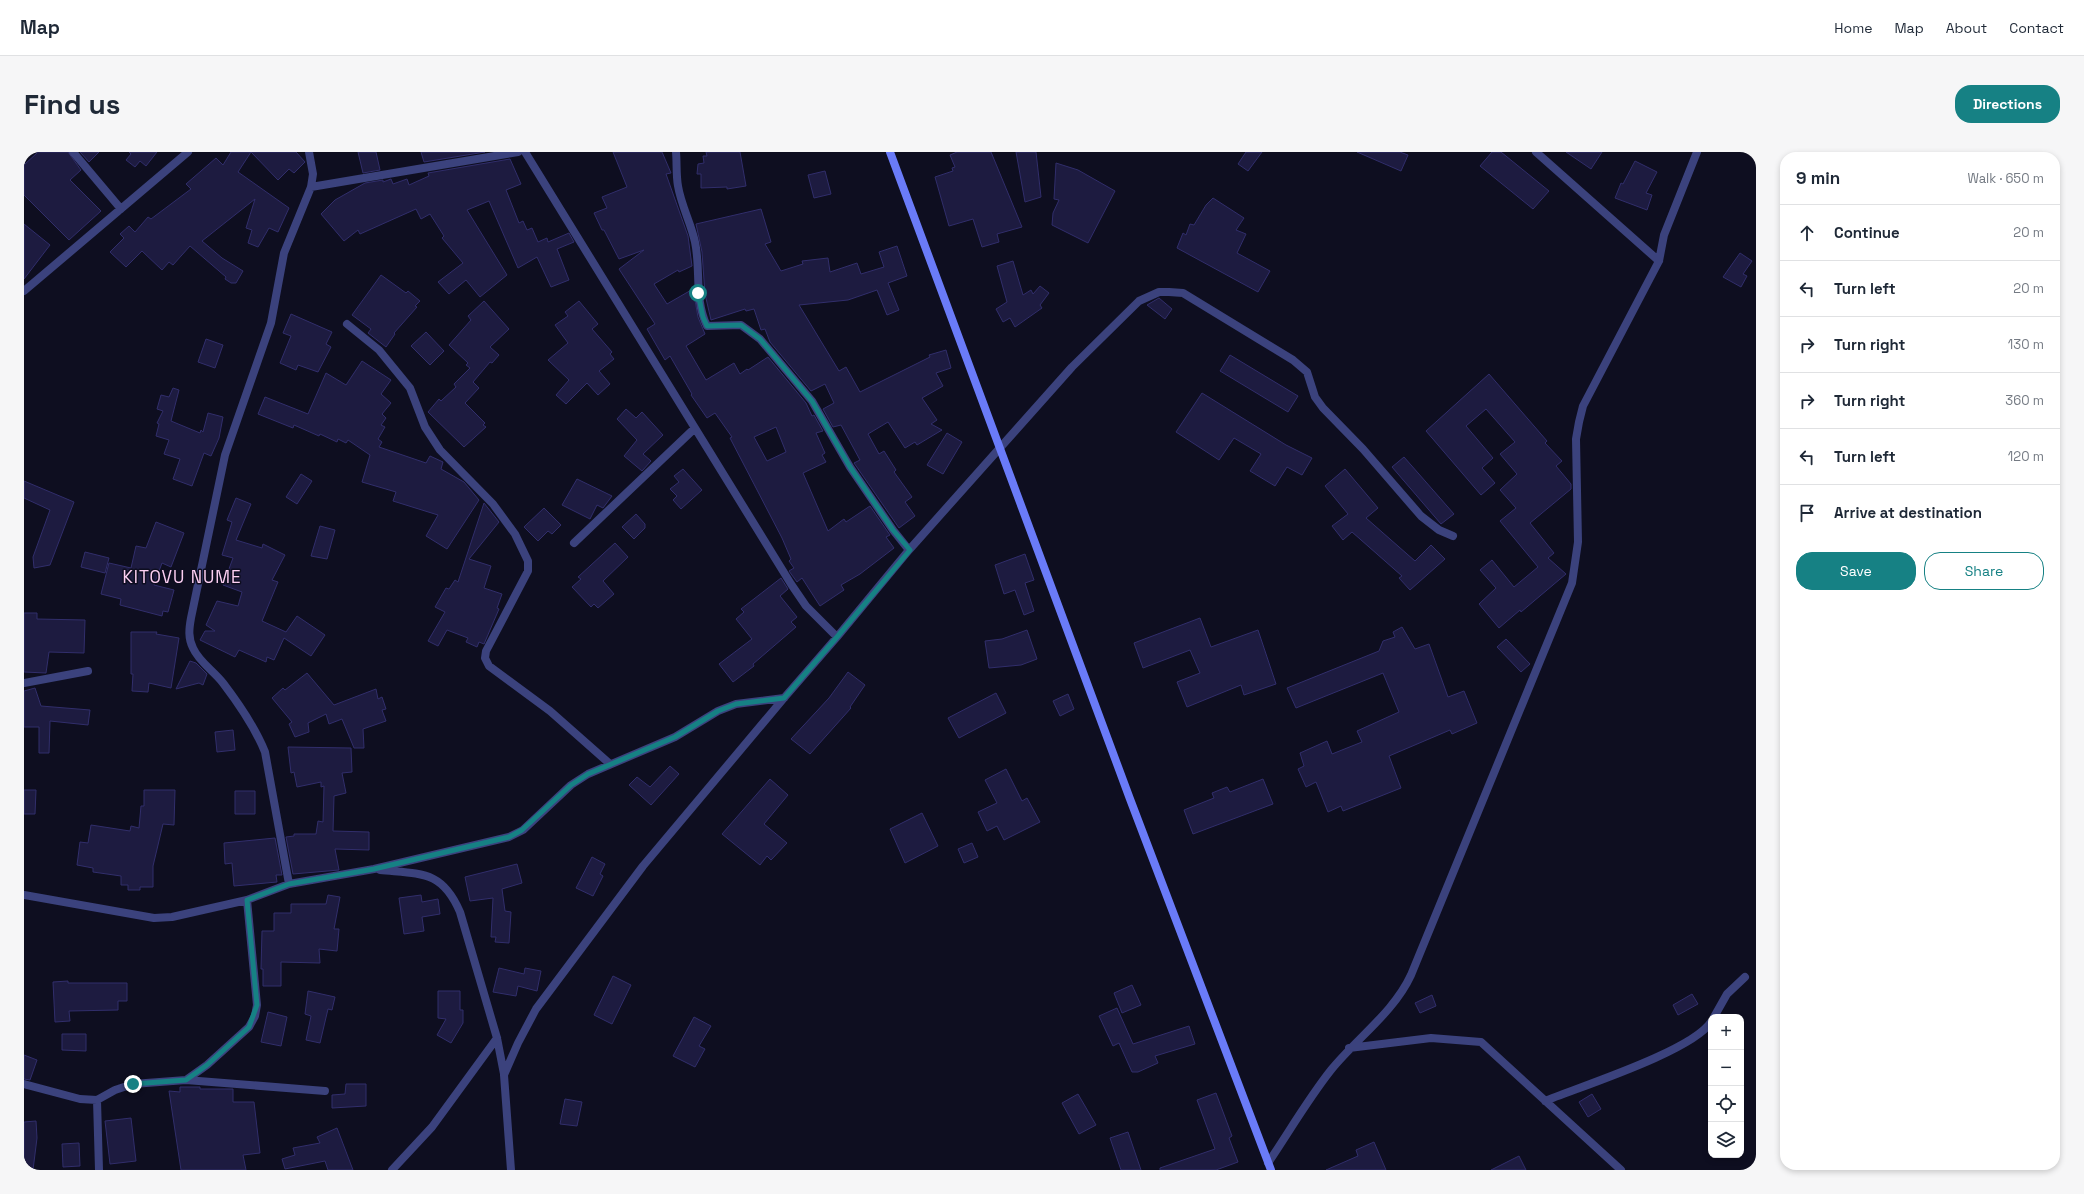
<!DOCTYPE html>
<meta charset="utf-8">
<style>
body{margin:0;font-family:"Space Grotesk",sans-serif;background:#f6f6f7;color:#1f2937}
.controls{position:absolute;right:12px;bottom:12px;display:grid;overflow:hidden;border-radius:8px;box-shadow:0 2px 6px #0003}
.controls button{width:36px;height:36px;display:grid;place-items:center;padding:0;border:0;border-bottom:1px solid #e0e1e3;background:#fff;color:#1f2937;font:20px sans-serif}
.stop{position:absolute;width:12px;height:12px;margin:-9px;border:3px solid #168184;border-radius:50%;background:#fff}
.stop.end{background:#168184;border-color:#fff;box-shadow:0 1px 4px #0008}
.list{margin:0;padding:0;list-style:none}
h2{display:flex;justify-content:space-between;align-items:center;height:52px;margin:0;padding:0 16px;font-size:17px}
h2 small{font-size:13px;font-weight:400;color:#747a83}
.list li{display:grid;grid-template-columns:26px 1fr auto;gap:12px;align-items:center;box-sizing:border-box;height:56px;padding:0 16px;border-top:1px solid #e0e1e3}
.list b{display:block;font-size:15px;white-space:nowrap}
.list em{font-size:13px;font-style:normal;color:#747a83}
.actions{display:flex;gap:8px;padding:12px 16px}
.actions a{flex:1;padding:9px 0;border:1px solid #168184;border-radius:16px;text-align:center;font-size:14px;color:#168184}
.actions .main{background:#168184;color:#fff}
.icon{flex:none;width:22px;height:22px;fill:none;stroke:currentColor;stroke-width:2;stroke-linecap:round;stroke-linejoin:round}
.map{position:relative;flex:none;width:1732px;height:1018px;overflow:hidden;border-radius:16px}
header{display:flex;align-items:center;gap:24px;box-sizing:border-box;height:56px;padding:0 20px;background:#fff;border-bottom:1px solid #e0e1e3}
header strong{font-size:19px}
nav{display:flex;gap:22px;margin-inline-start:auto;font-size:14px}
.intro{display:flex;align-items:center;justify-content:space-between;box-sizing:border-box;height:96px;padding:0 24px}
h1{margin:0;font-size:28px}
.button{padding:10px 18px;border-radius:16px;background:#168184;color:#fff;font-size:14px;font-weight:700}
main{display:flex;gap:24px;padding:0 24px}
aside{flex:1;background:#fff;border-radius:16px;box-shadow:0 2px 6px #0003}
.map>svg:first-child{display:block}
.building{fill:#1d1b40;stroke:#312e6b;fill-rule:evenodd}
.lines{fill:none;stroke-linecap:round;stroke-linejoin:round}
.street{stroke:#3b427d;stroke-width:8}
.secondary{stroke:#6a7bf8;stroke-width:8}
.route{stroke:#168184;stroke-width:5}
.labels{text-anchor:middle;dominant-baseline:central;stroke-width:3;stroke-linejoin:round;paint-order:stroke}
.quarter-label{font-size:17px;letter-spacing:1px;fill:#fdd0f3;stroke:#0e0e20}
</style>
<header>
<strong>Map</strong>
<nav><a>Home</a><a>Map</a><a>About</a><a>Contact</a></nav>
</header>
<div class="intro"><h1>Find us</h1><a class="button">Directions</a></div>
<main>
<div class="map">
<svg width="1732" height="1018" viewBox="0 0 1732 1018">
<rect width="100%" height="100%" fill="#0e0e20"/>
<!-- building -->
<path class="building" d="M14,0H44L57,18L46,28L77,59L45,88L0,43V13Z
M56,0H75L65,10Z
M105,0H133L122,14L116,9L111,15L102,8L107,2Z
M207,0H272L281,10L270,21L265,17L254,28L227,0L214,20L265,56L254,80L245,76L234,95L224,91L228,78L222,76L231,47L178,89L198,106L219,119L212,131H207L201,127L202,125L166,94L149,113L145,110L138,118L118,99L102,115L86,100L100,86L96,82L105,74L111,80L124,65L127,67L167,37L162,32L192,6L199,13Z
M334,0H352L356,18L339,21Z
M397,0H461L400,10Z
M589,0H638L647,21L642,22L664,84L668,114L655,120L654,118L630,132L643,152L669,137L674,165L681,182L662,194L682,228L710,211L716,222L723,217L724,218L744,205L782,251L788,264L790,263L799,279L792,281L801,301L798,303L802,310L779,321L804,379L820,367L822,370L846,354L866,383L862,385L870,396L836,422L817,433L820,438L796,454L778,426L773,430L765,419L770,416L765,409L767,407L758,386L706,286L708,285L691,261L683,266L667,243L668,242L646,204L641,208L623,177L631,172L595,117L620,98L595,107L580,78H578L570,61L583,56L578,45L603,35ZM752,275L762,300L743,309L730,285Z
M682,0H716L722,34L703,37V35L677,36V22H673L674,12L680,11L679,4H683Z
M933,0H967L998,75L973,82L975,90L958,95L949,67L925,74L911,25L929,19L928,16L931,15L926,3Z
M992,0H1012L1017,45L1001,50Z
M1222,0H1238L1224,19L1214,12Z
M1333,0H1376L1384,3L1377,19Z
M1468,0H1477L1525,39L1509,57L1456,14Z
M1542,0H1578L1567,17Z
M486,7L497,32L482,38L495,71L499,69L503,78L508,76L514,90L523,86L524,90L545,81L550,90L533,97L545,128L527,135L513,105L494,116L465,49L443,58L483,123L456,145L442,128L425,142L414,130L439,111L418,86L420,84L406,62L397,67L392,57L336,82L334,78L320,89L297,62L311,48L341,31L359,28V30L367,27L369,32L383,27L385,33L405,24L404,21Z
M1611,9L1633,20L1622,41L1628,43L1623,58L1591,46L1597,31L1599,32Z
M1032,11L1054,18L1091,39L1064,91L1028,73L1029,61L1035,48L1030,47Z
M801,19L807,42L790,46L784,23Z
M1189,46L1220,66L1212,78L1222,82L1213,101L1246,119L1234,140L1153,96L1159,81L1162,83L1166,72L1170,73L1182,53Z
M737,57L747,90L741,92L757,119L779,112L778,109L804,106L806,120L833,111L837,122L860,115L855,100L873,94L883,124L864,131L875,158L863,163L853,138L824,148L775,153L815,219L822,215L836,240L906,205L905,203L922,198L927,216L912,221L919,234L898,246L913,268L907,272L918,278L893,293L891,290L881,296L864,270L844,282L855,302L860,299L872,318L870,320L888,345L881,350L891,364L875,376L830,311L836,308L817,273L809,275L799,257L810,251L801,232L787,239L746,190L741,177L737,178L730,157L722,159L721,157L687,168L681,142L678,100L672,72Z
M0,72L26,93L0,127Z
M1716,101L1728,109L1719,122L1723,124L1717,135L1699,125Z
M989,109L999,143L1007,138L1009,142L1016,134L1025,141L1016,153L1018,156L991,175L986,166L979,170L972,157L983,150L973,114Z
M357,123L382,141L384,139L396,149L391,154L393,155L370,181L371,182L362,195L344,181L347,177L328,163Z
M1135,146L1148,157L1141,167L1123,153Z
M460,149L485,177L466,195L475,203L468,211L466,210L449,230L455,236L441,251L461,271L459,273L462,275L440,295L404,260L415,247L417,249L432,235L430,232L446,216L442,213L444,211L425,193L447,168L444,164Z
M555,149L574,172L568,177L588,200L586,202L590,207L575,219L586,232L574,243L563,231L542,252L532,243L545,228L524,208L544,191L531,173L544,164L541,160Z
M267,162L308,180L302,192L307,195L294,220L274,213L272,218L256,211L267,184L259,181Z
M402,180L420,199L406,213L387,194Z
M182,187L199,193L191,216L174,210Z
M1206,203L1274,244L1264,260L1196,219Z
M338,209L367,228L357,242L367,251L358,262L362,266L357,273L361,275L354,287L358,290L355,295L402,311L406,304L419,310L417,317L440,330L455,348L423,397L402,384L414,363L369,349L372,340L338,330L346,303L324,288L322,291L314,287L313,290L296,282L295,284L270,273L269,276L234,262L241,245L284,262L302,221L322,233Z
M1465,222L1523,289L1521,291L1538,309L1532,314L1547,332V337L1506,371L1530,401L1524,406L1542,422L1497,460L1496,458L1475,476L1455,452L1472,436L1456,418L1468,408L1490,435L1514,415L1476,369L1492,356L1476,338L1493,322L1476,302L1491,290L1462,257L1442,274L1469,306L1458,316L1471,331L1457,343L1402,279Z
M149,236L155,238L147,269L176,281L177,278L179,280L184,261L199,265L195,286L187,304L180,301L168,334L149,327L156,307L140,302L145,288L132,284L135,272L133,271L139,259L133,257L137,243L145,245Z
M1178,241L1262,293L1288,306L1278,323L1263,315L1251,334L1226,319L1237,302L1210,286L1195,308L1152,280Z
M602,257L612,266L618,260L639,283L619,302L627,309L618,319L600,304L613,288L593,267Z
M923,281L938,290L919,322L903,313Z
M1380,305L1430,362L1417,372L1368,315Z
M659,317L678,338L657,357L649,348L653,344L646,337L655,330L650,324Z
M1321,317L1354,356L1342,366L1391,409L1407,393L1421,407L1386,438L1375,426L1378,424L1328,380L1319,388L1308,374L1324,362L1301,334Z
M277,322L288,329L273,352L262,345Z
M553,327L588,344L579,356L573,353L566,367L538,353Z
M0,329L50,350L26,413L10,416L9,405L26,358L0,346Z
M212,346L227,352L212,388L238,396L239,392L261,403L248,428L254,430L238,469L262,480L273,464L301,483L287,504L260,486L250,508L243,505L242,510L215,498L211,505L176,488L181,479H191L182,473L193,449L214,454L218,440L199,433L209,406L198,403L208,370L203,368Z
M460,351L475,370L445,407L467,414L460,436L478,442L473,456L475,457L460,492L455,490L453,495L442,490L444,486L423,478L414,494L404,489L421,460L411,455L422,436L425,437L431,428L434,430Z
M520,356L537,373L528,382L524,379L514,389L500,375Z
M612,362L621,372V376L610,387L598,375Z
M132,370L160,381L147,415L138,411L130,433L150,438L144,460L139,459L138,464L96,453L97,447L77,442L85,411L107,416L112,394L122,396Z
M296,374L311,378L303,407L287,404Z
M591,391L604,405L579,429L590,442L574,456L570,452L567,455L548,435L557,427L554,425Z
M61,400L85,406L81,421L57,415Z
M1001,402L1010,428L1001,431L1010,459L1000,463L991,438L980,442L971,413Z
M757,426L764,437L756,444L773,465L767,470L772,475L729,512L730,514L709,530L695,512L728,487L712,467L720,460L717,457Z
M0,461H13V467L61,468L60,501L25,500L22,521L0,520Z
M1176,466L1187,495L1234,478L1252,532L1220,543L1217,533L1163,555L1153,530L1176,521L1166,498L1119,516L1110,491Z
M1378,475L1391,497L1405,492L1424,545L1440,539L1453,571L1428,582L1426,578L1365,604L1377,636L1319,659L1317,654L1304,660L1292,630L1282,635L1274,617L1280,614L1276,601L1303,589L1308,602L1338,590L1333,579L1375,560L1359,521L1272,556L1263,536L1355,499L1359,489L1371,485L1369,480Z
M1003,478L1013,507L997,513L965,516L961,489L978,487Z
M107,480H133L132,482L155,486L147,536L125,531L124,540L108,539L109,522H107Z
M1482,487L1506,512L1497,520L1473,495Z
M166,509L172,511L183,522L179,533L175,531L152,537Z
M824,520L841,533L826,555L827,556L786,602L767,587L805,546Z
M283,521L310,553L352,537L354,547L358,545L362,557L358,558L362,569L339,577L340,596H330L318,567L305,572L302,562L284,571L285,580L271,585L265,572L268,570L248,546L259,536L261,538Z
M11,536L17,554L66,558L64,573L26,569L25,601H15V575H0V539Z
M972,541L982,561L935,586L924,566Z
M1044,542L1050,557L1036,564L1029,549Z
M209,578L211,598L193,600L191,580Z
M264,595L327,596L328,620L318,621L322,641L310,644L309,679L345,680V698L311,697L315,718L269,722L262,685L270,684V682H292L294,669L299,670L300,634L297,635V630L273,635L270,620L267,621Z
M646,614L655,622L627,653L605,633L613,625L626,635Z
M982,617L998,649L1003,646L1016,670L980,688L973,674L963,679L954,660L973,651L961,628Z
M746,627L764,643L740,672L763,691L747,708L743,704L736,713L698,682Z
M1239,627L1249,652L1169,682L1160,658L1190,646L1188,641L1203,635L1206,640Z
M0,638H12L11,662H0Z
M120,638H151L150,673L139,672L129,714V735H116V738H104V733H97V724L69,720V716L53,713L56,690L64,691L67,673L106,679L107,674L115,676L117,654H120Z
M211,639H231V662H211Z
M898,661L914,694L881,711L866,677Z
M251,686L258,723H252L253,730L210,734L208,711L201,712L200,691Z
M948,691L954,705L940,711L934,697Z
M568,705L581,712L576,722L579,724L569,744L552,736Z
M493,712L498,731L478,737L481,759L487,760L485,791L471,790L472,785H467L469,746L446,749L441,725Z
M304,743L316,745L310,777H315L313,799L295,797L296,811L257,810V834H239V817H237L238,779H250V761H267V752H302Z
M397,743L398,750L414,747L416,762L398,765L400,779L380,782L375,746Z
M475,816L500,822L501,816L517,819L513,839L494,834L492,844L469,840Z
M589,824L607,833L588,872L570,863Z
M44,829V831H103V849H94V858L45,859L46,869L31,870L29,830Z
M1108,833L1117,853L1098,861L1090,841Z
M284,839L311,845L308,858L304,857L296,891L282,888L287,864L281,862Z
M414,839H436V858H439V871L427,891L413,883L422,867L414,866Z
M1668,842L1674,852L1654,863L1649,853Z
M1408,843L1412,854L1396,861L1391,851Z
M1093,856L1109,892L1165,874L1171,892L1131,904L1134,911L1114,920H1108L1095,891L1089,894L1075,864Z
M244,860L263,865L257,894L237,890Z
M670,865L687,874L675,894L681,897L671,915L649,904Z
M38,882H62V899L38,898Z
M0,903L13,908L6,928L0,927Z
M322,932H342V954L308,956V943L321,942Z
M156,935H176V937H209V950H230L236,1001L219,1003L222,1018H157L145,939L156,940Z
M1192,941L1208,984L1205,986L1214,1010L1192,1018H1136V1016L1191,997L1173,948Z
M1054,942L1072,973L1055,982L1038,951Z
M1568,942L1577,957L1564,965L1555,950Z
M541,947L558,950L553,974L536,972Z
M107,966L112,1009L86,1012L81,969Z
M12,969L13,986L9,1018H0V970Z
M313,976L329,1018H304L301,1009L261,1017L258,1007L271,1003L269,996L296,991L293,985Z
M1104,980L1117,1018H1097L1086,986Z
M1350,990L1362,1018H1302L1334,1004L1332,998Z
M55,991L56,1014L39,1015L38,992Z
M1495,1004L1502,1018H1467Z"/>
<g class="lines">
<!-- street -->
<path class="street" d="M49,0L97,57
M501,0L767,432L782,454L813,485
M652,0C653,11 652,23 654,34C657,53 667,71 671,90C677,118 670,147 683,174L717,173L736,187L788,249L826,315L869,378L885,398
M1512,0L1635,109
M287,35L494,0
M0,139L164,0
M323,172L355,198L386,236L401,275L416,298L469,352L491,382L504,409V419L462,499L461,506L465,514L526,559L586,612
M550,391L671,276
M0,531L64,519
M356,718C397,722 418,718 436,760L473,886L480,922
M265,732L241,600C231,575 215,552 199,531C190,519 175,510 169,496C164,486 165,477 167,466L201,303L247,171L260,101L287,35L289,22L285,0
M0,743L130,766L148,765L223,748L265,732L350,717L485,685L499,678L547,633L564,622L651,585L694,559L712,552L760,546
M1690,865L1703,842L1721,825
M1325,896L1407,886L1457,890L1597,1018
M162,928L183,913L225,875L231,864L233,853L223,748
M0,932L56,947L73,948L91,938L109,932L162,928L301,939
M73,948L75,1018
M1521,949C1558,934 1668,899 1687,870
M1244,1011C1265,980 1284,947 1307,918C1333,886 1370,860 1387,823L1548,431L1554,390L1552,287L1555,270L1559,254L1635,109L1640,83L1673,0
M368,1018L408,975L473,886
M487,1018L480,923L494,891L512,857L619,714L760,546L813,485L885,398L1048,215L1115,149L1135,140H1145L1159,141L1269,208L1283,220L1291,245L1299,256L1339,297L1397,364L1415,378L1429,384"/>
<!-- secondary -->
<path class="secondary" d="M866,0L1106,647L1247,1018"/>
</g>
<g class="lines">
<!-- route -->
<path class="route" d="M109,932L162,928L183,913L225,875L233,853L223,748L265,732L350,717L485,685L498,678L547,633L564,622L651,585L694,559L712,552L760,546L813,485L886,398L869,378L826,315L788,249L736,187L717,173L683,174L679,165L674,141"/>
</g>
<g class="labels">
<!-- quarter labels -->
<g class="quarter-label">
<text x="158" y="425">KITOVU NUME</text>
</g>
</g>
</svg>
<div class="controls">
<button>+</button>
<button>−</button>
<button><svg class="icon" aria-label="locate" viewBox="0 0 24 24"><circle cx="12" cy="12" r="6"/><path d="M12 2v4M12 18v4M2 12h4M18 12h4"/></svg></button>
<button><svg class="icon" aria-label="layers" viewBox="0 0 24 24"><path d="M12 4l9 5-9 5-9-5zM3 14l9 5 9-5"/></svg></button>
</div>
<div class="stop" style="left:674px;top:141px"></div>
<div class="stop end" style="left:109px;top:932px"></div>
</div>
<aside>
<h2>9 min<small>Walk · 650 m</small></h2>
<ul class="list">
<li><svg class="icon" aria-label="ahead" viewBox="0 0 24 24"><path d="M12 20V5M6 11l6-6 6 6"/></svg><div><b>Continue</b></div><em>20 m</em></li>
<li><svg class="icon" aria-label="left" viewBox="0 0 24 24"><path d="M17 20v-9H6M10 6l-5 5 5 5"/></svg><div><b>Turn left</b></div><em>20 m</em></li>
<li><svg class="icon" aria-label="right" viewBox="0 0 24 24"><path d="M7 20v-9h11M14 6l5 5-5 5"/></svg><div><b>Turn right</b></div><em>130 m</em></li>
<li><svg class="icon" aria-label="right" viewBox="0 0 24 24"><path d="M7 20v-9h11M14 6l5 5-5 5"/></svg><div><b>Turn right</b></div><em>360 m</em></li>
<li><svg class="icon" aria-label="left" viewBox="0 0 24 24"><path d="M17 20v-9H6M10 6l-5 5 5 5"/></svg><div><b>Turn left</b></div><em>120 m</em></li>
<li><svg class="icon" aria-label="arrive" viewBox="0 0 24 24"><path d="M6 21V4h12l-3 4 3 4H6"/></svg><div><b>Arrive at destination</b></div></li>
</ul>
<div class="actions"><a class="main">Save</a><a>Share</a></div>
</aside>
</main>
